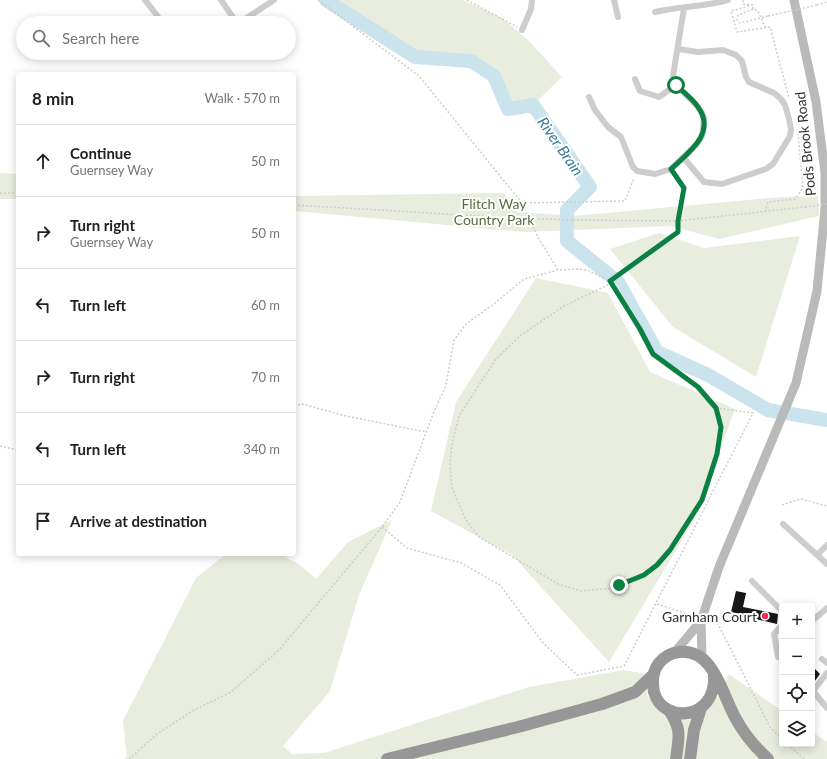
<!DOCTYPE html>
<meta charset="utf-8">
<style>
body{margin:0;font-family:Lato,sans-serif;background:#f6f6f6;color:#202124}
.controls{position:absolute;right:12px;bottom:12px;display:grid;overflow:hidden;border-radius:4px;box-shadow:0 2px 10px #0003}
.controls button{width:36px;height:36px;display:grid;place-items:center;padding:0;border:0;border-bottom:1px solid #e0e0e0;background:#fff;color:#202124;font:20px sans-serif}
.stop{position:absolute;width:12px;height:12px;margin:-9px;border:3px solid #0b8043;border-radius:50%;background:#fff}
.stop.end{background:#0b8043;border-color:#fff;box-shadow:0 1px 4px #0008}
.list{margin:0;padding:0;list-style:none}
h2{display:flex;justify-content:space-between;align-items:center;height:52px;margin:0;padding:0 16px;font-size:17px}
h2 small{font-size:13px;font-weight:400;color:#757577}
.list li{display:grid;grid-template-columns:26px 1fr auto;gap:12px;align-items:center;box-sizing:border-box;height:72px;padding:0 16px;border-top:1px solid #e0e0e0}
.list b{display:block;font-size:15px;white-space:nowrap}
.list p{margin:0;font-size:13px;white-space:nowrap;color:#757577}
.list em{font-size:13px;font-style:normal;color:#757577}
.icon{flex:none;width:22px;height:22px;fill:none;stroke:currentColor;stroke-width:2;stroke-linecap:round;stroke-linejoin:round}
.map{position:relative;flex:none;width:827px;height:759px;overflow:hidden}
.search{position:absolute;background:#fff;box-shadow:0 2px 10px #0003;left:16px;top:16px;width:280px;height:44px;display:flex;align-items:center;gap:10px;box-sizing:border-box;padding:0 14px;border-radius:22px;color:#757577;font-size:15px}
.panel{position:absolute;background:#fff;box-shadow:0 2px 10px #0003;left:16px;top:72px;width:280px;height:484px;border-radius:4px}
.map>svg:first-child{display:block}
.green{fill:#e8edde}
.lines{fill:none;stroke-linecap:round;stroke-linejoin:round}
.river{stroke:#cae3ed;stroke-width:14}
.building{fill:#171717}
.path{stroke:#cdcdcd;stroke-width:1.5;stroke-dasharray:2 2;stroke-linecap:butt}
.street{stroke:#cdcdcd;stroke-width:6}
.secondary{stroke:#bababa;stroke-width:9}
.highway{stroke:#979797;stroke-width:12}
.path-bridge{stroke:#cdcdcd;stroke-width:1.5;stroke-dasharray:2 2;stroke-linecap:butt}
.route{stroke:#0b8043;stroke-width:5}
.poi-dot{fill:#e93050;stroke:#fff;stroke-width:1.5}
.labels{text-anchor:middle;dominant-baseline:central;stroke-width:4;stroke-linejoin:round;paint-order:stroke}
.street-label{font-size:14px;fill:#303030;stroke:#fff}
.park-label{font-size:14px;fill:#586d3c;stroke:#fff}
.poi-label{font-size:14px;fill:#303030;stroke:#fff;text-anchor:end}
.water-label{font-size:15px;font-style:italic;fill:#3b7b95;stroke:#fff}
</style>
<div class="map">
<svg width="827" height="759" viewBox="0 0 827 759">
<rect width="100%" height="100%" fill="#fff"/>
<!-- green -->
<path class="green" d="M326,0H463L502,18L528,40L562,77L533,105L508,109L494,76L471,61L415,57Z
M0,173L18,174V199H0Z
M504,193L517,212L574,216L780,197L818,196L819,216L719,239L671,226L525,232L294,211V196Z
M659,233L704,248L800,236L756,377L673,327L610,249Z
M536,278L608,293L650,372L735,409L694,520L609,662L512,555L431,511L456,402Z
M392,520L359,595L330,691L283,746L292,754L324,753L529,687L624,670L646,674L647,695L658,709L706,712L718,696L729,674L782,711V744H812V732L827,742V759H124L127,757L123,721L196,578L226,554H278L299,564L316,579L348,542Z"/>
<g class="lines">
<!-- river -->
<path class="river" d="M326,0L415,57L471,61L494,76L508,109L533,105L590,187L567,210V241L618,282L657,352L708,375L768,410L827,420"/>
</g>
<!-- building -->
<path class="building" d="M736,591L746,593L743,607L778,614L777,624L751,618V616L731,612Z
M812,666L820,674L812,685Z"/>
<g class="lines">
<!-- path -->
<path class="path" d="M318,0L419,76L522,203L539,239L558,270
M467,0L517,27
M743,0V4L753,5V9L758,11L766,29
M753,5L731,11L737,32L770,27L789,98
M817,5L827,2
M753,9L738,15L737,20L740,23L768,16
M0,193H18
M522,203L625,201L634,178
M294,205L514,218L528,217
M765,212L768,202L795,199L803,188L798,133
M573,220L677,221L805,207
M612,283L564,306L521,335L496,359L459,416L452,444L450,465L452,488L466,520L479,537L558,584L581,591L612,588L644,575L657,565L670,550L701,500L717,454L721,427L716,408
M294,406L302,404L346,416L426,432
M0,446L18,450
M782,505L801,499L827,506
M382,527L407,548L461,563L500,585L543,643L577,675L624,666L753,413L716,408L698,387L653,354L640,329L610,281
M657,604L694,616
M709,621L718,624L770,727L782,739
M788,744L804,759
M129,759L157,734L192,711L231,692L279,650L382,527L400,502L433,414L446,385L454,340L466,324L495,303L524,279L558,270L578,269L587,270L610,281L678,232L677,221L684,188L674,173"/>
<!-- street -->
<path class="street" d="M145,0L163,23
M221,0L237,23
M614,0L618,17
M655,12C679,6 704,7 728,0
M239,23L274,0
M522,30L531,9L532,0
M678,49L698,52L723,50L736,55L742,61L746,77L749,82L774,93L781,99L785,105L789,119L791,129L790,136L773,164L766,169L722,184L704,182L683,157
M635,79L640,91L659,97L676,85
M589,97L595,110L608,127L621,137L633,167L637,171L655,174L671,169L697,144L702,136L704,119L702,113L698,107L676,85L673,76L684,8
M783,524L827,564
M817,555L827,545
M752,581L782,611
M812,621L827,608
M778,657L774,634L782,625
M822,659L827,663
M812,690L827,708
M813,691L827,673"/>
<!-- secondary -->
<path class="secondary" d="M701,621L702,657
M675,652L701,621L719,567L796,383L817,291L825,209V173L816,102L794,0"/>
<!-- highway -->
<path class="highway" d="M714,675C717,720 663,725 654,692C652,682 652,672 659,663C664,657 671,653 679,652C714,648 722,695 736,719C744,734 755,747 768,759
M669,710C682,730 679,736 676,759
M387,759L518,727L602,704L635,692L654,674
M690,759L694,730L701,708"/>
<!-- path-bridge -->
<path class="path-bridge" d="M768,16L817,5
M805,207L827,204
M514,218L573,220"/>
</g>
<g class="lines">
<!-- route -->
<path class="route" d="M619,585L644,575L657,565L670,550L702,500L717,454L721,427L716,408L698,387L653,354L640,329L610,281L678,232V221L684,188L671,169C688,153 717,133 698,107C693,99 683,92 676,85"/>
</g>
<!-- markers -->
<circle class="poi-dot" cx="765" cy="616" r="4"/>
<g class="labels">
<!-- street labels -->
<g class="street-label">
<text transform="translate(805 144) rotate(-96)">Pods Brook Road</text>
</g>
<!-- park labels -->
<g class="park-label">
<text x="494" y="203">Flitch Way<tspan x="494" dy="16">Country Park</tspan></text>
</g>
<!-- poi labels -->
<g class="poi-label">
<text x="757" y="616">Garnham Court</text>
</g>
<!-- water labels -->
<g class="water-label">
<text transform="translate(561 146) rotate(55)">River Brain</text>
</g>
</g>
</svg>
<div class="controls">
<button>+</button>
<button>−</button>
<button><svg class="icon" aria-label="locate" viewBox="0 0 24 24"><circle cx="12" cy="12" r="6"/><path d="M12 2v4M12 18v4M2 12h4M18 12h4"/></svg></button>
<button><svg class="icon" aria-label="layers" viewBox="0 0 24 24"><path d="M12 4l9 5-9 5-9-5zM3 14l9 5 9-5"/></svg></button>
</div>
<div class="stop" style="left:676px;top:85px"></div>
<div class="stop end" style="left:619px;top:585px"></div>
<div class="search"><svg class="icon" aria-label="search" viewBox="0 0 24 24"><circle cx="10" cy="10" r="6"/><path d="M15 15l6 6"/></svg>Search here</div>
<section class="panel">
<h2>8 min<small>Walk · 570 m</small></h2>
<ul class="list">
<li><svg class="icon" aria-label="ahead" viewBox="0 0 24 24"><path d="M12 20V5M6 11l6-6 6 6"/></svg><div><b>Continue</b><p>Guernsey Way</p></div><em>50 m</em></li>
<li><svg class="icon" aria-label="right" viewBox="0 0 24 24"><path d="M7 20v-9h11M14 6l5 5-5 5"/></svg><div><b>Turn right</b><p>Guernsey Way</p></div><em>50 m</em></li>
<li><svg class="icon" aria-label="left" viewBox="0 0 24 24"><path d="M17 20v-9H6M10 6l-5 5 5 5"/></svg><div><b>Turn left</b></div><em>60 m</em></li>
<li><svg class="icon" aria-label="right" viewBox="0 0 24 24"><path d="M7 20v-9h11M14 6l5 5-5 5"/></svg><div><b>Turn right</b></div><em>70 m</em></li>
<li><svg class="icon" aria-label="left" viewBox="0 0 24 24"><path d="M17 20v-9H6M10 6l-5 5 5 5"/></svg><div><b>Turn left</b></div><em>340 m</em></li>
<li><svg class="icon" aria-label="arrive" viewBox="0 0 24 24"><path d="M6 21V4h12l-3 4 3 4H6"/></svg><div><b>Arrive at destination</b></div></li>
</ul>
</section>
</div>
